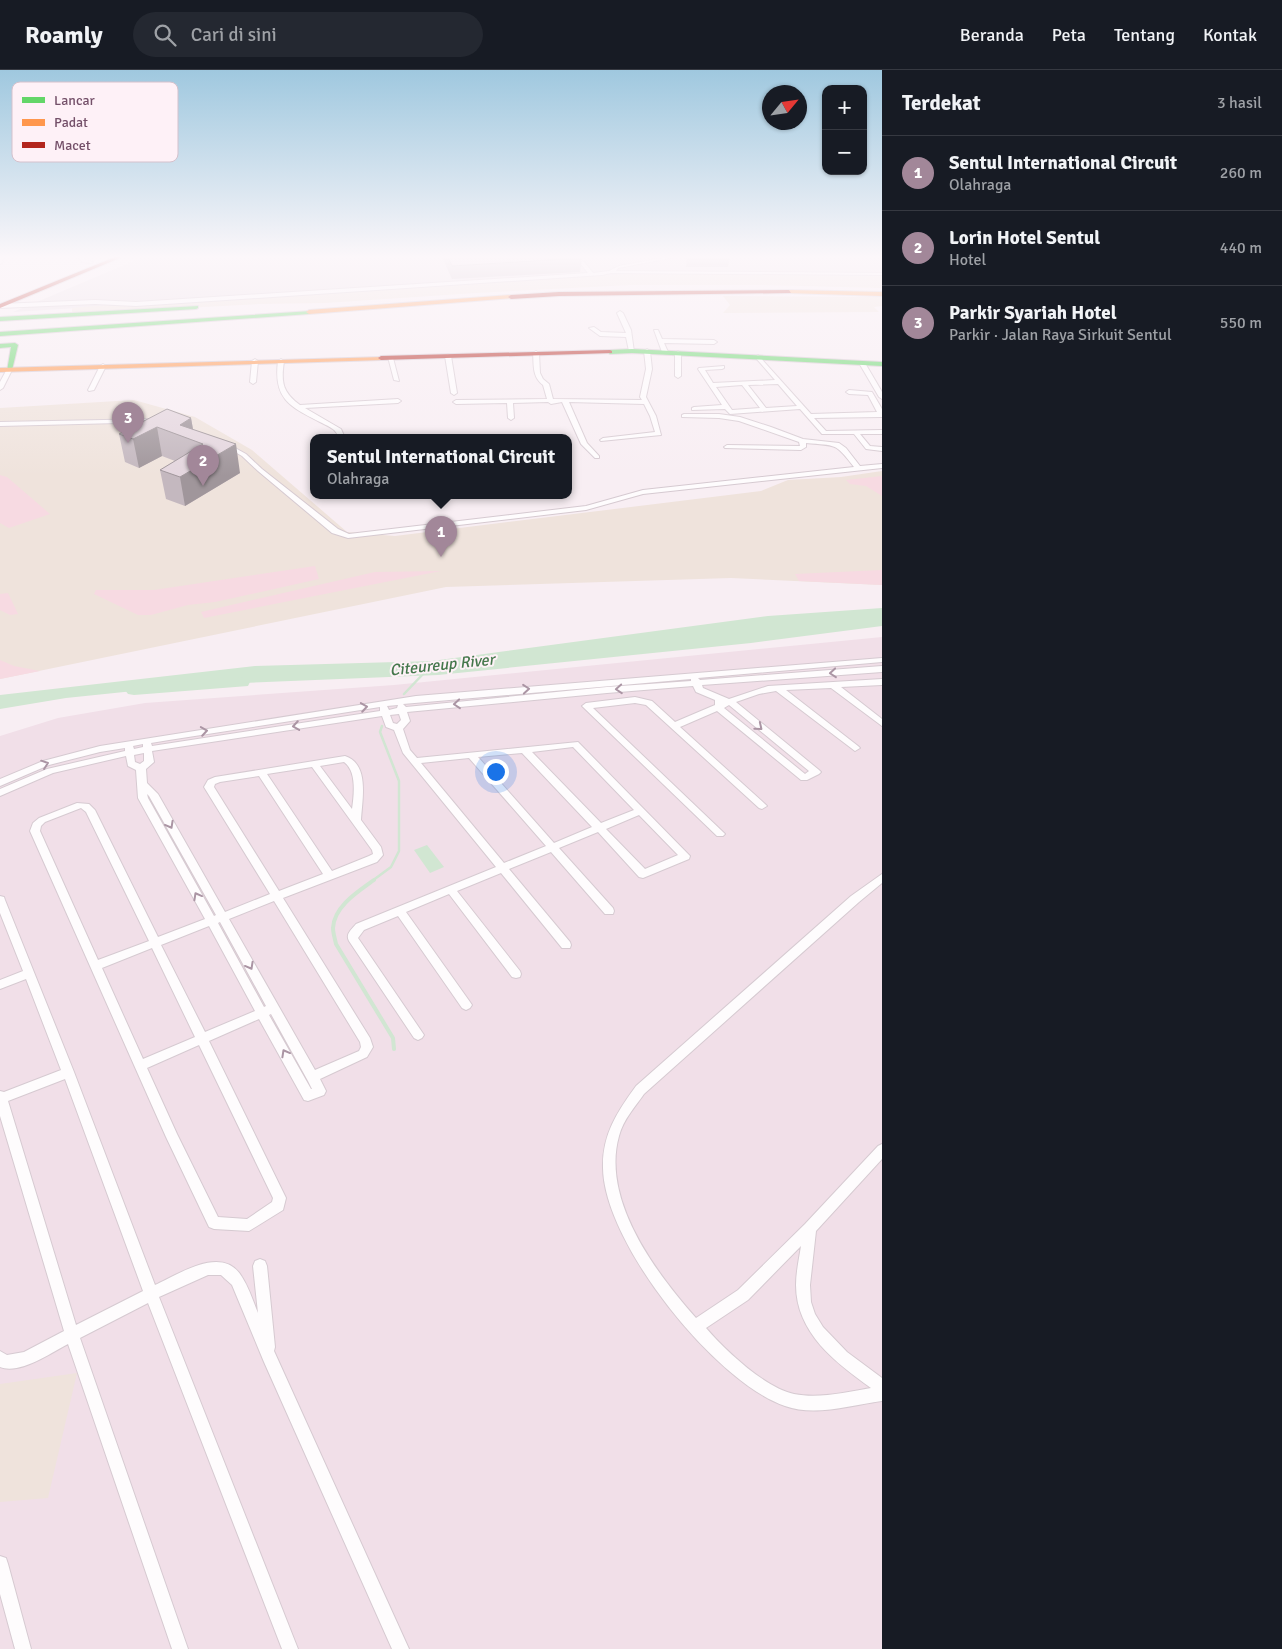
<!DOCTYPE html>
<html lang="id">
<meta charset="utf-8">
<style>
body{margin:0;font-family:Signika,sans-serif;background:#242831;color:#f1f3f6}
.controls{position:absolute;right:15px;top:15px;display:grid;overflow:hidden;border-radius:10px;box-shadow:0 1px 4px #0004}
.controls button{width:45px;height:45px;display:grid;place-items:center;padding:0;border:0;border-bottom:1px solid #363941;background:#171b24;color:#f1f3f6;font:25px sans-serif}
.compass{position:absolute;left:762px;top:15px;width:45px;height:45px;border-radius:50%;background:#171b24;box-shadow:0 1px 4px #0004;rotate:61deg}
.you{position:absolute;left:495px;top:701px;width:18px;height:18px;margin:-12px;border:4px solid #fff;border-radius:50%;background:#1a73e8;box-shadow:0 0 0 8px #1a73e833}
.badge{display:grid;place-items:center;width:32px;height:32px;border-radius:50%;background:#a28799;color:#fff;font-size:16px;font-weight:700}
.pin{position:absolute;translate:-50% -41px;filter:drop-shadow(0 1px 2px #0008)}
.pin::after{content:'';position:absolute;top:26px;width:18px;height:15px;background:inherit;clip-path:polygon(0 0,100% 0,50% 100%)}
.popup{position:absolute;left:310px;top:364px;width:262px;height:65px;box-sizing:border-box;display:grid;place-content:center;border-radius:10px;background:#171b24;filter:drop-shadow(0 1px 4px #0005);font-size:16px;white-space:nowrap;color:#9ea1a6}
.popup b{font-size:19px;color:#f1f3f6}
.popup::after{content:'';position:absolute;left:50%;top:100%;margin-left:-10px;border:10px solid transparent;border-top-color:#171b24}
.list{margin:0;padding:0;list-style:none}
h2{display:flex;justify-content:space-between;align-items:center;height:65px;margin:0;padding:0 20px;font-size:21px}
h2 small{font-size:16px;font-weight:400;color:#9ea1a6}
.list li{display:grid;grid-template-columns:32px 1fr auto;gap:15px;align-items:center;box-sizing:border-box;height:75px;padding:0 20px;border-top:1px solid #363941}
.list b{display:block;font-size:19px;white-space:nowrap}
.list p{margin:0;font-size:16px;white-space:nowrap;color:#9ea1a6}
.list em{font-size:16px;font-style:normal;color:#9ea1a6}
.icon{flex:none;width:28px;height:28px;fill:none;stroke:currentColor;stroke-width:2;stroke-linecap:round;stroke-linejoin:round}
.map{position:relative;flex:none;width:882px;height:1579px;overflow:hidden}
header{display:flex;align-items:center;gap:30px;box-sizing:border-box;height:70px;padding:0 25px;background:#171b24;border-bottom:1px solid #363941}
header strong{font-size:24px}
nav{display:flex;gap:28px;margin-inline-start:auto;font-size:18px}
.search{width:350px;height:45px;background:#242831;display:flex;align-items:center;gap:12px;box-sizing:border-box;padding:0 18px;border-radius:28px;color:#9ea1a6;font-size:19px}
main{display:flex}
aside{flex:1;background:#171b24}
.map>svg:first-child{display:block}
.residential{fill:#f1dfe8}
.industrial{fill:#eadfe5}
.green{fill:#efe3dc}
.sand{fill:#f7dae2}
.water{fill:#d1e6d2}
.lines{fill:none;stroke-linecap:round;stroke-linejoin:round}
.stream-far1{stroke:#d1e6d2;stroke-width:2.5}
.stream{stroke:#d1e6d2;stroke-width:4}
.river{fill:#d1e6d2;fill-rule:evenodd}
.street-casing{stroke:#d6cad1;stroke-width:2}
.fast-casing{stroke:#d6c8d1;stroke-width:2}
.slow-casing{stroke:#d6c8d1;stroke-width:2}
.jam-casing{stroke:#d6c8d1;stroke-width:2}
.street{fill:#fefcfd;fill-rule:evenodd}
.fast{fill:#63d668;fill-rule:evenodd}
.slow{fill:#ff974d;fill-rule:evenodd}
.jam{fill:#b3261e;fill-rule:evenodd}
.wall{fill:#c4b8bf}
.shaded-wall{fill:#a0969b}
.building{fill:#e4d6de;stroke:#a0969b}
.oneway{stroke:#ab95a4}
.labels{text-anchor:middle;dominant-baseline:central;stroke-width:4;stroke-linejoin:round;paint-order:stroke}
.water-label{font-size:16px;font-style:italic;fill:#44774b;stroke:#fef1f7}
.key{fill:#fef1f7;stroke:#d5c1cc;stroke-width:1}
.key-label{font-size:14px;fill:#745069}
</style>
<header>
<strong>Roamly</strong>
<div class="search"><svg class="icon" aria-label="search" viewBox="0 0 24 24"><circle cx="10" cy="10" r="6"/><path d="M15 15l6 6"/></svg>Cari di sini</div>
<nav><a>Beranda</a><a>Peta</a><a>Tentang</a><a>Kontak</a></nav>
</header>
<main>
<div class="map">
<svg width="882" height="1579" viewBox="0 0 882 1579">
<rect width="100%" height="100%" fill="#f8eef3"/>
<!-- residential -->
<path class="residential" d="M882,567V1579H0V666L58,648L145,633L394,615Z"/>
<!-- industrial -->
<path class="industrial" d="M148,185H882V206L647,203L13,242Z"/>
<!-- green -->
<path class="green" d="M647,203L882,206V218L760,215H631L476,223L325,233L259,234L72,244V238L107,235Z
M723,226L882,227V236L874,237L879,242L723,243L730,235Z
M134,330L195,347L252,380L347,462L395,466L761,421L788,410L841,407L882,401V515L731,508L446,517L0,609V338Z
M77,1303L48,1428L0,1432V1314Z"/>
<!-- sand -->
<path class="sand" d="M0,405L7,407L50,444L9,458L0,453Z
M882,406V426L866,416L850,414L846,410Z
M315,496L319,509L215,532L188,535L151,545H138L94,524L96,520H154Z
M882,500V515L799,511L795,504Z
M441,501L204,548L201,542L375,502Z
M8,523L18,544L10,545L0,540V524Z
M0,590L14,596L40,601L0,609Z"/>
<!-- water -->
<path class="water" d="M882,538V556L751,573L438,605L192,615L66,628L0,639V625L255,596L432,591L768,546Z
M427,775L444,797L430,803L414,780Z"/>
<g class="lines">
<!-- stream-far1 -->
<path class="stream-far1" d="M404,624L424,603
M372,811L391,797L399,781V711L380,662L382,656"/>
<!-- stream -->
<path class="stream" d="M374,810C359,821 334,836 333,858C333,863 335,869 336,874L393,968L394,979"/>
<!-- river -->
<path class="river" d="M242,607L248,608L250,612L248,616L134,625L128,624L125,620L128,616L134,615Z"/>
<!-- street casing -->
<g class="street-casing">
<path id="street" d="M0,185H4L2,193L0,194Z
M77,185H81L86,190L93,192L91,193L82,192Z
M574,185H578L593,203L609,201L619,196L678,185H686L618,198L616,201L882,203V205L611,203L602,205L136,236L95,234L0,238V234L95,230L136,232L588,203Z
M620,241L623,243L631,260L634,282L629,281L626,267L600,266L589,258L594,257L601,262L626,263L617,243Z
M654,260H658L662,269L714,270L717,272L714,274L664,273L668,282L665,284L662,282Z
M647,279L650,281L652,299L646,327L656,346L661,365L601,371L600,370L603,368L655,362L650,346L644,334L569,332L587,373L599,386V388H595L581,374L562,332L551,334L548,332L513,333L514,348L511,350L508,348L507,333L456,334L453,332L456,330L547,329L543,315C532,307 534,295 533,283L536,281L539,283L540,303L543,309L549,314L553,329L642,330L640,327L646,299L644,281Z
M678,281L681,283V306L678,308L675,306V283Z
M448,284L451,286L457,323L454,325L451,323L445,286Z
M758,285L811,344L877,342L868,325L849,324L846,322L849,320L872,322L882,339V347L814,348L826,361L882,360V364H860L870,376L882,377V381L866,379L854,364H822L800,339L730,344L725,339L692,340V338L694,337L722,335L698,299L699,298L724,296V298L722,299L705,300L713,313L775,310L755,287ZM778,314L797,336L766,338L748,315ZM742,315L760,338L732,340L716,317Z
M388,287L393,288L399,311L394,310Z
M255,289L258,291L256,312L253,314L250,312L252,291Z
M281,289L284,291C281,312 282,322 300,335L398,329L401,331L398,333L305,338L341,359L345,368H339C336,359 330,357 322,353C291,337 273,330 278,291Z
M862,291L865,293L882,322V329L879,327L859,293Z
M103,294L106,296L94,320L89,321L88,320L100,296Z
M7,299L12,300L3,318L0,320V312Z
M684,344H719L740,347L771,357L803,369L839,373L846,378L860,396L882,394V398L643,424L586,440L348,468L332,463L258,401L242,386L223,375L228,374L246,384L262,399L338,459L349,464L586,436L643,420L854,397C835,372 836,376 806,373V377L801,380L725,378L724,377L727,375L800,376L799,372L739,351L719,348L682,347V345Z
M156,349L159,351L158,352L0,356V352Z
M882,588V592L698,608L700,610L882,596V602L702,615L703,618L729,629L768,616L882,609V615L841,617L882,649V656L831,618L786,620L858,676L860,678L855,681L776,621L759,624L736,632L819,700L821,702L819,704L807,710H801L717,641L680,657L765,734L767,736L762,739L759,738L646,635L635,633L593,638L723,762L725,764L723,766H717L582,636L586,633L635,627L652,631L675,652L715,635V630L696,622L693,616L607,623L407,642L410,651L403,659L410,680L417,688L578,672L690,786L689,789L643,808L639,807L598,762L559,778L613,838L614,841L613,844H605L551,782L509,799L570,872L571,875L570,878H562L501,803L457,821L520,901L521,904L520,907L516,908L512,907L449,824L406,842L470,932L472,935L470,938L466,940L462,938L398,846L364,860L358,868L422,962L424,965L422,968L418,970L414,968L349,871C345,864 352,859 356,854L496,797L403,683L394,660L386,657L382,646L152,681L154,692L146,699L147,713L158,724L225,842L270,824L204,717L208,710L215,707L345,686C370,694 362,730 361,750L381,777L383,785L377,792L283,828L370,968L373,977L367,987L320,1009L326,1021L324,1025L308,1031L304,1030L259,949L209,971L286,1128L283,1140L249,1161L214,1159L209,1157L166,1067L30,761L33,753L39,748L77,733L89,734L95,740L158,867L205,849L138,728L136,700L128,696L126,686L53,703L0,726V719L47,699L125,681V678L100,682L49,695L0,716V709L43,691L100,676L416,626ZM691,609V611L607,617L406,637L403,634ZM398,635L397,638L389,640L387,636ZM729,635L809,701L805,704L724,638ZM380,637V641L152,676L151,673L169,670ZM399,644L401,650L397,654L393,653L390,645ZM143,674V677L134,679L133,676ZM573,677L634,740L601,753L532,682ZM144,683V691L140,694L135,692L134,685ZM522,683L592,757L554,773L478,687ZM469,688L546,776L504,793L421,693ZM344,692C357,701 354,725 352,739L320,696ZM312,697L372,780L373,784L369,786L332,801L267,704ZM259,706L323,804L279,821L214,717L215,714L220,712ZM147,724L149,726L216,845L214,846L148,728ZM81,738L86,742L149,871L98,890L40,761L41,756L45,752ZM639,745L678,785L645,799L606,759ZM274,831L360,972L361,977L359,981L315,1000L229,849ZM220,852L266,936L264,937L218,853ZM209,856L255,941L205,962L161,875ZM152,878L195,967L143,989L102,898ZM271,944L308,1011L312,1019H311L269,945ZM199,975L273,1128L272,1132L247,1149L218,1147L177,1064L147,998Z
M882,804V813L859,832L644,1024C635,1037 623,1050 619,1066C601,1130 656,1203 696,1248L738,1220L805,1154L878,1076L882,1074V1089L816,1161L810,1215L811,1232L815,1244L823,1257L847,1282L882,1308V1331C851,1335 815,1347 785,1336C715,1312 604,1173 603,1098C602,1065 617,1042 636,1016L851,826ZM801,1176C799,1189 796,1202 796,1215C796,1263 836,1293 871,1318C847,1322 819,1329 794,1324C765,1318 725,1280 706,1258L748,1230Z
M0,826L4,827L5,830L74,1002L155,1215C179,1204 223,1174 242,1207C249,1218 253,1231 258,1243L253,1196L255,1191L260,1189L265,1191L267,1196L275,1277L274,1281L409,1579H392L264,1292L232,1215L221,1205H208L159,1227L298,1579H282L148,1233L80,1268L188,1579H172L68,1274C51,1283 19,1305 0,1297V1281L7,1285L24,1282L64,1261L0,1046V1021L4,1022L61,1000L26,909L0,919V910L23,901L0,843ZM65,1009L143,1221L76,1255L8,1031Z
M0,1486L6,1488L8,1494L31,1579H15L0,1524Z"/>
</g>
<!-- fast casing -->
<g class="fast-casing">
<path id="fast" d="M198,236V238L196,239L0,251V247Z
M311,241V243L309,244L0,266V262Z
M15,273L18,275L12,300L7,301L11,277L0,278V274Z
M632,279L882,292V296L632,283L610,284L607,282L610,280Z"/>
</g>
<!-- slow casing -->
<g class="slow-casing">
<path id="slow" d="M789,220L882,222V226L787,223Z
M511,225L513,228L309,244L306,242L309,240Z
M383,287L384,288L381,290L0,302V298Z"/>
</g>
<!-- jam casing -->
<g class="jam-casing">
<path id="jam" d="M120,185H127L0,238V234Z
M789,220L791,223L559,226L511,229L508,227L511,225L559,222Z
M610,280L612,281V283L381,290L378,288L381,286Z"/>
</g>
<!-- street -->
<use href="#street" class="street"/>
<!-- fast -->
<use href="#fast" class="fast"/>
<!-- slow -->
<use href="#slow" class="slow"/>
<!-- jam -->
<use href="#jam" class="jam"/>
</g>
<!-- wall -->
<path class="wall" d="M441,185H579L582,188L580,202L452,209Z
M687,185H730L728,197H686Z
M191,348L193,359L240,403L185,436L166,429L160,400L175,391L162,386L139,398L125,392L119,364Z"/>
<!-- shaded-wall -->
<path class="shaded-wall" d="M191,348L195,371L180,355Z
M157,357L162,386L139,398L133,369Z
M236,374L240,403L185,436L180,407Z"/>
<!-- building -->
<path class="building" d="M447,185H579L582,188L452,196Z
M167,339L191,348L180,355L236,374L180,407L160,400L203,374L157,357L133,369L119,364Z"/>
<!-- one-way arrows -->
<defs><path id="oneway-chevron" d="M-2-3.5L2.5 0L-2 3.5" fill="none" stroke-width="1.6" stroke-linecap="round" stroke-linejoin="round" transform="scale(1.25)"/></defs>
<g class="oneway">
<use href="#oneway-chevron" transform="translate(833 603) rotate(175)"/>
<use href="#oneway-chevron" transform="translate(526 619) rotate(-5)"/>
<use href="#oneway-chevron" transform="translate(619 619) rotate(176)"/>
<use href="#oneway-chevron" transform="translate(457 634) rotate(175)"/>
<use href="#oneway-chevron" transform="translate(364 637) rotate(-9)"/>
<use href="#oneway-chevron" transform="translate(296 656) rotate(171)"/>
<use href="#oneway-chevron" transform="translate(759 657) rotate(39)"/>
<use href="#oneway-chevron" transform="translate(204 661) rotate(-9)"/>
<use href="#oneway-chevron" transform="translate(45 694) rotate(-19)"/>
<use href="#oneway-chevron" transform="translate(170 755) rotate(61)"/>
<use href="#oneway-chevron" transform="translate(197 826) rotate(-119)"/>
<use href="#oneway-chevron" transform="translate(250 896) rotate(61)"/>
<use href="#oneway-chevron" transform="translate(285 983) rotate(-119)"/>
</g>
<!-- sky -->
<linearGradient id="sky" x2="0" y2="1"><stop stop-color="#9fc8df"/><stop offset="0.46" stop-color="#fcf7fa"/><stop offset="1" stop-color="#fcf7fa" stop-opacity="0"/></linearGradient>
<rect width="882" height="406" fill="url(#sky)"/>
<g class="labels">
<!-- water labels -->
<g class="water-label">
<text transform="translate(442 595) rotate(-6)">Citeureup River</text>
</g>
</g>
<!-- legend -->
<rect x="12" y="12" width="166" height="80" rx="8" class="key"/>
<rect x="22" y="27" width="23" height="6" fill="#63d668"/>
<rect x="22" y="49" width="23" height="7" fill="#ff974d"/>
<rect x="22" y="72" width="23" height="6" fill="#b3261e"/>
<g class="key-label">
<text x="54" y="35">Lancar</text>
<text x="54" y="57">Padat</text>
<text x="54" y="80">Macet</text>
</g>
</svg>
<div class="controls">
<button>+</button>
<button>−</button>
</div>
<svg class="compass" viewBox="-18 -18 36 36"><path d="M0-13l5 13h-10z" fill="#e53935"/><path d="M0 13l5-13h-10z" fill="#9ea1a6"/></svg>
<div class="you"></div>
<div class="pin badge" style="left:441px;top:487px">1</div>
<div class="popup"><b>Sentul International Circuit</b>Olahraga</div>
<div class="pin badge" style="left:203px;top:416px">2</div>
<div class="pin badge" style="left:128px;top:373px">3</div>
</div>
<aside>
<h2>Terdekat<small>3 hasil</small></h2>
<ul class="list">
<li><span class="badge">1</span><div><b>Sentul International Circuit</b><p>Olahraga</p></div><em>260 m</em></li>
<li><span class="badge">2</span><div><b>Lorin Hotel Sentul</b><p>Hotel</p></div><em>440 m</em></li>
<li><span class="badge">3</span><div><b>Parkir Syariah Hotel</b><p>Parkir · Jalan Raya Sirkuit Sentul</p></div><em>550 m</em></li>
</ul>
</aside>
</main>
